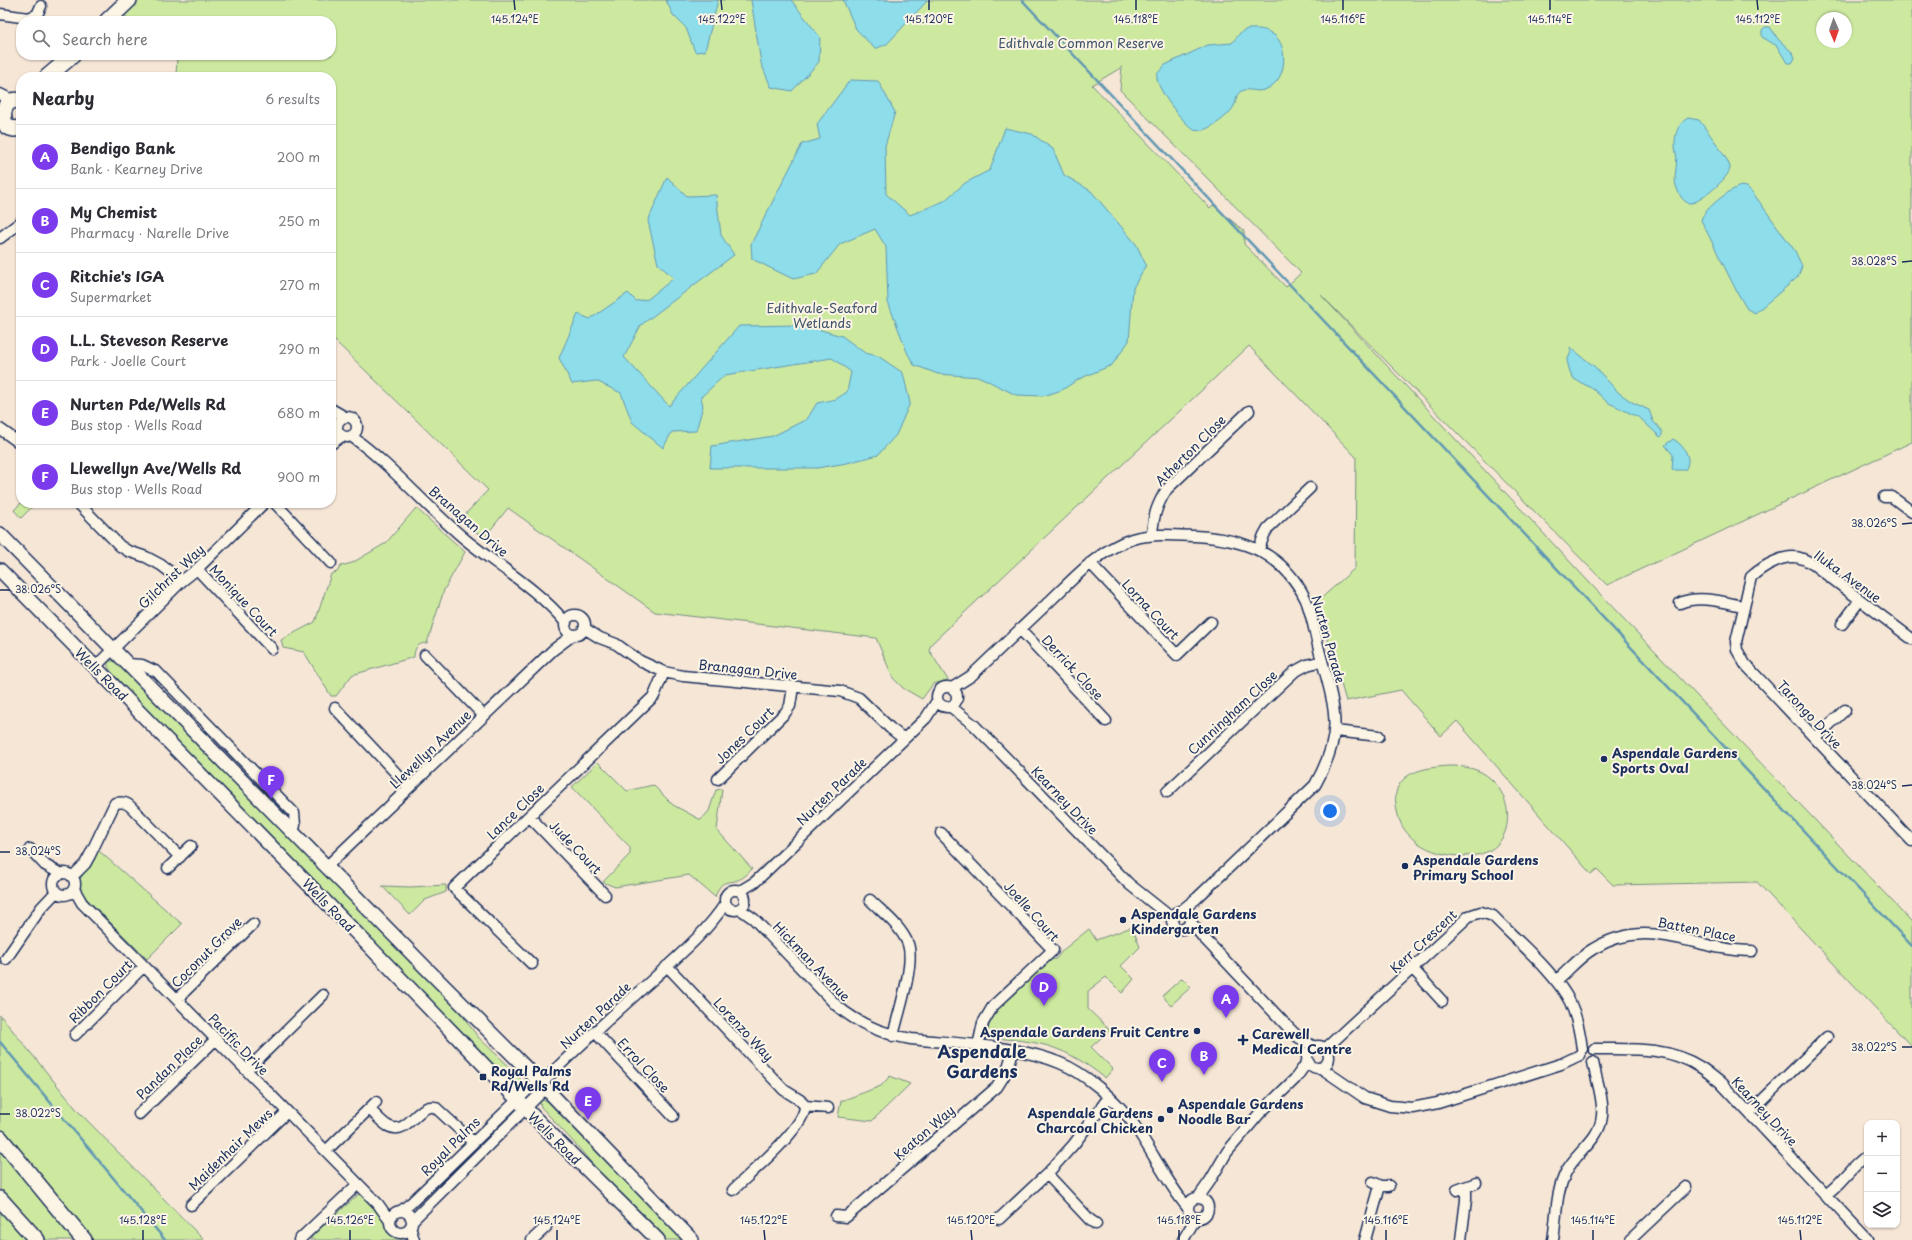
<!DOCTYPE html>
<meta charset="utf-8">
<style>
body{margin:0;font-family:"Playpen Sans",sans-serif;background:#f2f2f3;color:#2b2b33}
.controls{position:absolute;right:12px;bottom:12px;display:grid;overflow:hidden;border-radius:8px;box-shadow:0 1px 3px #0004}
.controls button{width:36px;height:36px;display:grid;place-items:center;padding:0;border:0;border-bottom:1px solid #e1e1e2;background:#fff;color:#2b2b33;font:20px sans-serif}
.compass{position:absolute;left:1816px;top:12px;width:36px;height:36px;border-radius:50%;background:#fff;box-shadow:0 1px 3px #0004;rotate:178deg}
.you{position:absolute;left:1330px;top:811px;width:14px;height:14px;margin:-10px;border:3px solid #fff;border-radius:50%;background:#1a73e8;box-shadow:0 0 0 6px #1a73e833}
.badge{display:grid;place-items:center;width:26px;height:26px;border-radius:50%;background:#7c3aed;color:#fff;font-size:13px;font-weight:700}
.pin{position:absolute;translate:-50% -33px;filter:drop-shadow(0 1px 2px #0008)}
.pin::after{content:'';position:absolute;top:21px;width:14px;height:12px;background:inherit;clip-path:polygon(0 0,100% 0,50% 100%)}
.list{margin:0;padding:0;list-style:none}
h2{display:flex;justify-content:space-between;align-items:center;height:52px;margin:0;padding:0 16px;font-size:17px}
h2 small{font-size:13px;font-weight:400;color:#7c7c81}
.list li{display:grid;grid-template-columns:26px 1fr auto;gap:12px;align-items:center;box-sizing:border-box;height:64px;padding:0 16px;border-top:1px solid #e1e1e2}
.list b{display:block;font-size:15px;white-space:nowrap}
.list p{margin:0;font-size:13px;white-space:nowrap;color:#7c7c81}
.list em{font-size:13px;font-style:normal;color:#7c7c81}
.icon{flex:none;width:22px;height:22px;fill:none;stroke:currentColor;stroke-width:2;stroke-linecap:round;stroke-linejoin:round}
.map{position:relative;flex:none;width:1912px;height:1240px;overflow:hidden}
.search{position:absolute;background:#fff;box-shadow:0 1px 3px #0004;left:16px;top:16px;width:320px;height:44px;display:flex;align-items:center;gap:10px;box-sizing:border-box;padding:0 14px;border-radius:16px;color:#7c7c81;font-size:15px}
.panel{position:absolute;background:#fff;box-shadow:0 1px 3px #0004;left:16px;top:72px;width:320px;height:436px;border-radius:16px}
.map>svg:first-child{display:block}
.green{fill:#cde9a0;stroke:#748c7f;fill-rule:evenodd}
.water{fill:#8eddeb;stroke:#6097b3}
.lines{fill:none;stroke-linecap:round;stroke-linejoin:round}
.stream{stroke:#6097b3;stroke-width:2.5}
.minor-casing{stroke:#1b2f5e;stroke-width:13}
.major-casing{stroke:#1b2f5e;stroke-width:16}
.highway-casing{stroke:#1b2f5e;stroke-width:18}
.minor{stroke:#fcf5e5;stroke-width:10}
.major{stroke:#fcf5e5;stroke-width:13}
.highway{stroke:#fcf5e5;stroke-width:15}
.ticks{fill:none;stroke:#1b2f5e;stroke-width:1.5}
.poi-dot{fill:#1b2f5e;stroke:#fcf5e5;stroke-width:1.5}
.labels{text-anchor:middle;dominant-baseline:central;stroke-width:4;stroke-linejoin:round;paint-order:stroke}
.park-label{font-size:13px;fill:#3f546b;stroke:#fcf5e5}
.street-label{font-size:13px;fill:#1b2f5e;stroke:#fcf5e5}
.poi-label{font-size:13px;font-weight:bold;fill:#1b2f5e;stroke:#fcf5e5;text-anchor:start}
.district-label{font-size:17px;font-weight:bold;fill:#1b2f5e;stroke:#fcf5e5}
.ticks-label{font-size:10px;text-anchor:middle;fill:#1b2f5e;stroke:#fcf5e5;stroke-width:4;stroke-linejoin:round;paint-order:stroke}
</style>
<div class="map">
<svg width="1912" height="1240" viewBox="0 0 1912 1240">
<rect width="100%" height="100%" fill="#f6e6d6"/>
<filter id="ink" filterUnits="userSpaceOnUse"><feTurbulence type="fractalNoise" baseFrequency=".025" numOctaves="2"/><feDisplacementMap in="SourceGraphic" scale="8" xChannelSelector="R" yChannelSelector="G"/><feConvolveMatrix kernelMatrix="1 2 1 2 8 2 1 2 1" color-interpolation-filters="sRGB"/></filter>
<g filter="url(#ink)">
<!-- green -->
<path class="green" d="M137,0H1912V442L1607,585L1321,295L1601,595L1912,922V1047L1757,882L1613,885L1597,869L1591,874L1457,721L1441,736L1401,690L1346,701L1317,602L1355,568L1356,457L1249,346L931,644L929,650L948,680L933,684L922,699L903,688L893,678L876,638L655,612L508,508L484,538L460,520L488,490L331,337V77H176L177,58L173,55H331V21H132L123,14ZM1822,18H1846V42H1822ZM1122,67L1120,90L1301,273L1286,287L1244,244V231L1213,205L1210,208L1092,85Z
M21,503H36L21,518L14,510Z
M416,508L465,552L444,590L427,643C418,643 414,648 414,657L352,675L336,696H331L304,652L283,648L281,640L315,622L331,574L337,572L341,566L352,563L386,543Z
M108,661H116L415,965L459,1011L478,1037L514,1071L522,1081L523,1086C509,1088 493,1067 482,1058L152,718L110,670L108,666Z
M598,762L627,791L653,785L673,805L701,820L709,811L716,790L722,789L717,830L752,869C749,872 746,876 742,878C728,886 722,876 715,897L689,875L615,887L603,882L630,854V847L572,787Z
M1449,766C1464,766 1479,768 1491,779C1516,802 1514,849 1476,855C1444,860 1403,846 1397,811C1395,801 1394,791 1401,782C1411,769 1434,767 1449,766Z
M98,850L182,924L147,959L80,892V879Z
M446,885V892L425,900L410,915L382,886L410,887Z
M1132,927L1140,947L1121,966L1134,979L1122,993L1106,977L1088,991V1009L1110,1030L1091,1047L1113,1069L1105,1078C1064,1046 1042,1041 990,1038L987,1034C991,1005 1027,980 1048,960L1056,959L1063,950L1089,929L1096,940Z
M1182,978L1191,987L1171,1005L1162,996Z
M0,1015L78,1111L204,1240H0Z
M890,1076L910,1084L872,1121L838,1117L841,1101L881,1086Z
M541,1100L549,1101L687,1240H663L610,1185L578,1147L541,1107L540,1103Z
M359,1194L386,1220L392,1229L405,1240H310L314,1234Z"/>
<!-- water -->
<path class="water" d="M666,0H718L705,51L695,52L686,28L673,15Z
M751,0H791L820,37L819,62L792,91L771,87L761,63Z
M843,0H927V1L887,44L875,49L856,29Z
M1765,27H1770L1778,39L1793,53L1795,58L1792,63H1787L1777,46L1762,37V30Z
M1247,29C1255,29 1264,28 1271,33C1288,42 1287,73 1274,84C1259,98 1249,85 1240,92C1235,96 1237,101 1234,106C1229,116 1206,134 1194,130C1183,123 1154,87 1157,74L1165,65L1208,45L1232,43L1240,33Z
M850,80L878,81L895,112L885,146L886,194L910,215L944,201L965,183L990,170L1005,128L1032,134L1053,149L1064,175L1091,191L1136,244L1146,265L1133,288L1129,341L1112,365L1079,379L1062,390L1043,396L1016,395L980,377L938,374L914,365L907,352L888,302L886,247L875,229L840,244L816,274L793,279L752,259L751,244L802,144L820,139L817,124Z
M1688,118L1699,120C1705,128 1730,160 1730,168C1730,177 1699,204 1690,203C1684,203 1680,196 1678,191C1671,178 1679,166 1676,153C1673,140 1676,124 1688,118Z
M667,177L687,196L716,195L721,235L734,255L641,325L624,357L669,406L739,326L803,325L842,336L865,353L878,356L903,373L910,403L896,435L878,455L847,463L817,468H710L712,446L773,436L807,419L817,403L836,399L847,392L851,372L832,358L725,375L701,397L703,406L696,431L672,432L663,448L632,422L621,393L596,381L572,384L559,358L578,314L590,319L628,293L636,301L648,299L674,278L658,264L648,221Z
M1741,186L1747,187L1753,193L1795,251L1802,266L1798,277L1755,313L1747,309L1737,292L1701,220C1704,209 1730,189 1741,186Z
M1570,347L1595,367L1619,393L1632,402L1649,410L1653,421L1662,431V436L1660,437L1640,418L1607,402L1593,389L1574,379L1570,372L1567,361L1571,352Z
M1673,439C1684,445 1693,459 1685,470H1672L1673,455L1665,445Z"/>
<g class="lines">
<!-- stream -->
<path class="stream" d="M1022,0L1912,946
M0,1042L165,1240"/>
<!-- minor casing -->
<g class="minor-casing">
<path id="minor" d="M0,14L28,18L37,15L41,6
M0,94L12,100
M0,238L21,222
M331,409L345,417
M337 427a10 10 0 1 1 20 0a10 10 0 1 1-20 0Z
M0,429L21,444
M351,436C393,466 426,507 466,540C499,567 538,589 566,623
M331,444L342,436
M1884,497H1892L1912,512
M78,503L120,546L128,551L146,557L161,565L182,581
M275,503L331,563
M1152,535C1153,517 1157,504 1167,489L1249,411
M1259,549L1264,535L1268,528L1310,488
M1090,563L1177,655L1211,622
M197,569L272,649
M1680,603C1699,595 1723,602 1743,606
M565 625a10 10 0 1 1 20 0a10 10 0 1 1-20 0Z
M1842,624L1860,600
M584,628L600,638L616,644L640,661L664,672L683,676L840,691L859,698L890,728L904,739
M1020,629L1106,721
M1912,639L1814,565C1810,563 1807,560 1803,559C1786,552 1763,566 1751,577L1736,642L1737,650L1745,664L1912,841
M425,655L484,716
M127,664L142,665L157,672L294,813L295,825L293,833
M95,667L182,581L197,569L264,503
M937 697a10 10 0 1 1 20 0a10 10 0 1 1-20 0Z
M952,688L971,676C997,651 1024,626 1050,601C1075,577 1099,550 1132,539C1152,533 1174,535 1195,536C1244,539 1282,552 1305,598C1312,613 1316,640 1321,657C1336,712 1344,733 1315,785L1197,898L1181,911
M951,707L974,725L1129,884L1173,919
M335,708L409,787
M1335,731L1379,736
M1815,738L1845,710
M718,779L785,713L790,706L793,687
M1167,792L1294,672L1307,665L1322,661
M529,816L605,895
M941,833L1053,950L993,1006L983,1023L978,1046
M30,849L45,865L61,874
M326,867L553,650L573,635
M168,868L191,846
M53 884a11 11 0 1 1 22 0a11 11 0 1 1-22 0Z
M72,877L85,864L90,855L115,803C122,802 126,802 131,807L180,857
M74,889L82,903L378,1204L390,1221
M725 900a10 10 0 1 1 20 0a10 10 0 1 1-20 0Z
M740,891L755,882L926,718L937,701
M870,900C883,913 901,926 908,944C915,964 898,1014 893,1036
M740,909L754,919L836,1005C858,1024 882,1034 911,1039C958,1044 1016,1045 1060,1063C1085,1073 1116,1100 1132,1122C1152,1150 1166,1182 1188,1208
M1172 920a9 9 0 1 1 18 0a9 9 0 1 1-18 0Z
M1190,921L1202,936L1287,1026L1298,1037L1314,1047
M6,959L41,908L56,892
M532,964L454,888L654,696L664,672
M667,966L784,1090L800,1100L805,1106L828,1108
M1413,969L1442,1001
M1556,981C1568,971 1579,957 1593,949C1650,914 1694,951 1752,951
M177,999L253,924
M595,1032L673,1116
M75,1035L144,966
M1307 1057a11 11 0 1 1 22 0a11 11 0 1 1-22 0Z
M1325,1049L1469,916L1481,912L1493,916C1516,940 1556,973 1570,1002C1577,1017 1580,1032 1582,1049
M1594,1049C1630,1049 1668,1046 1700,1067C1707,1071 1713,1077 1720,1082L1868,1240
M1321,1068L1365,1098L1390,1106L1412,1108L1438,1103L1561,1064L1580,1055
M247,1070L323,995
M544,1081C578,1046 615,1013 651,981C677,957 706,933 725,904
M369,1109C375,1114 381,1122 388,1126C408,1137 417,1103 435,1107L473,1142
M1749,1113L1827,1037
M139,1114L216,1039
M326,1151L376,1102
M1047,1174L1090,1220L1096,1224
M1373,1182L1381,1186H1389
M733,1190C749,1174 805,1128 805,1106
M1457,1190L1476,1183
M1825,1195C1841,1185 1851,1166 1867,1156
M1188 1208a10 10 0 1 1 20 0a10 10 0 1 1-20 0Z
M1198,1198L1210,1181L1227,1152L1259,1114L1295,1079L1308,1061
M191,1205L287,1112
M401,1211L411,1203L538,1080L544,1081
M390 1222a11 11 0 1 1 22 0a11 11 0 1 1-22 0Z
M836,1216L846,1217L997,1087L1007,1071L1013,1051
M999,1219L1047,1174L1074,1144L1109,1097
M412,1221L546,1088L544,1081
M410,1227L414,1240
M299,1240L358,1184
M532,1240L546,1227
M1183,1240L1196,1218
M1365,1240L1380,1186
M1461,1240L1466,1200V1188
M1553,1240C1557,1216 1555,1194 1566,1172C1576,1152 1600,1140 1602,1116C1604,1098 1596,1080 1593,1062
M1630,1240L1686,1187"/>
</g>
<!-- major casing -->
<g class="major-casing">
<path id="major" d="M0,534L425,967L528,1070L692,1240
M0,570L370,947L536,1119L658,1240"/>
</g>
<!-- highway casing -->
<g class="highway-casing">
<path id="highway" d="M107,21L129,0
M47,77L73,55
M21,101C4,96 0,115 7,127L14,129L21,128
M0,1138L84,1240
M0,1199L37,1240"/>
</g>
<!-- minor -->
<use href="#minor" class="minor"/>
<!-- major -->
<use href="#major" class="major"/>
<!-- highway -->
<use href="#highway" class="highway"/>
</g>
</g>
<!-- ticks -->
<path class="ticks" d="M514,0L515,10M721,0L722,10M929,0V10M1136,0V10M1343,0V10M1550,0V10M1757,0L1758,10M1902,262L1912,261M1902,524L1912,523M0,590H10M1902,786L1912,785M0,852H10M1902,1047H1912M0,1114H10M143,1230V1240M350,1230V1240M557,1230V1240M764,1230L765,1240M971,1230L972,1240M1179,1230V1240M1386,1230V1240M1593,1230V1240M1800,1230L1801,1240"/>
<!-- markers -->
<g class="poi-dot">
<circle cx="1604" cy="759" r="4"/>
<circle cx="1405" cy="866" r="4"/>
<circle cx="1123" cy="920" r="4"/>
<circle cx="1197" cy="1031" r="4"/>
<path d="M1241 1034h4v4h4v4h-4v4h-4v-4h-4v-4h4z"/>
<rect x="479" y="1073" width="8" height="8" rx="2"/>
<circle cx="1170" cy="1110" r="4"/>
<circle cx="1161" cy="1119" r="4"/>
</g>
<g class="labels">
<!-- park labels -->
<g class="park-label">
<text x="1081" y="42">Edithvale Common Reserve</text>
<text x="822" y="307">Edithvale-Seaford<tspan x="822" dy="15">Wetlands</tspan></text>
</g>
<!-- street labels -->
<g class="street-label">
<text transform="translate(1190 450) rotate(-45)">Atherton Close</text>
<text transform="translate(469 521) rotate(41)">Branagan Drive</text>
<text transform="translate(171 576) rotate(-44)">Gilchrist Way</text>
<text transform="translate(1848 576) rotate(36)">Iluka Avenue</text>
<text transform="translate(244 600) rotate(47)">Monique Court</text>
<text transform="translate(1151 609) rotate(47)">Lorna Court</text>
<text transform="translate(1329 639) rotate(74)">Nurten Parade</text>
<text transform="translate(1073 667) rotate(47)">Derrick Close</text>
<text transform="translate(748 669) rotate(6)">Branagan Drive</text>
<text transform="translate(102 674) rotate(45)">Wells Road</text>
<text transform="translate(1232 712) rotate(-43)">Cunningham Close</text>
<text transform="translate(1810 714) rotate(47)">Tarongo Drive</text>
<text transform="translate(744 735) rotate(-44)">Jones Court</text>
<text transform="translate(430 749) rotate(-44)">Llewellyn Avenue</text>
<text transform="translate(831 791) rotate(-44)">Nurten Parade</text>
<text transform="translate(1065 800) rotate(46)">Kearney Drive</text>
<text transform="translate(515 811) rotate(-44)">Lance Close</text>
<text transform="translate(576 847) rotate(46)">Jude Court</text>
<text transform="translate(329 905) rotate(46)">Wells Road</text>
<text transform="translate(1032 911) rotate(48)">Joelle Court</text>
<text transform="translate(1697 929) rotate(11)">Batten Place</text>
<text transform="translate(1423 941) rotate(-43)">Kerr Crescent</text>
<text transform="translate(206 952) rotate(-45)">Coconut Grove</text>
<text transform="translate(812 961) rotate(46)">Hickman Avenue</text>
<text transform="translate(100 991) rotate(-45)">Ribbon Court</text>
<text transform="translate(595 1015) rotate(-43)">Nurten Parade</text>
<text transform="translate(744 1029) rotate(47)">Lorenzo Way</text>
<text transform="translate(239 1044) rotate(46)">Pacific Drive</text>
<text transform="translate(644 1065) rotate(47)">Errol Close</text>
<text transform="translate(169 1067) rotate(-44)">Pandan Place</text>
<text transform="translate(1765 1111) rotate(47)">Kearney Drive</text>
<text transform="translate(924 1132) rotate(-41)">Keaton Way</text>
<text transform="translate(555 1138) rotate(45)">Wells Road</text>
<text transform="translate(450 1146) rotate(-45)">Royal Palms</text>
<text transform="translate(230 1149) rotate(-44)">Maidenhair Mews</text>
</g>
<!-- poi labels -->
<g class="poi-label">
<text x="1612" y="752">Aspendale Gardens<tspan x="1612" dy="15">Sports Oval</tspan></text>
<text x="1413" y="859">Aspendale Gardens<tspan x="1413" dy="15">Primary School</tspan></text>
<text x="1131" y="913">Aspendale Gardens<tspan x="1131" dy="15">Kindergarten</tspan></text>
<text x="1189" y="1031" text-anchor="end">Aspendale Gardens Fruit Centre</text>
<text x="1252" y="1033">Carewell<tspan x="1252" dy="15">Medical Centre</tspan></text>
<text x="491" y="1070">Royal Palms<tspan x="491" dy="15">Rd/Wells Rd</tspan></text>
<text x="1178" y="1103">Aspendale Gardens<tspan x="1178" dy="15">Noodle Bar</tspan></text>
<text x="1153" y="1112" text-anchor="end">Aspendale Gardens<tspan x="1153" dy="15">Charcoal Chicken</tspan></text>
</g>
<!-- district labels -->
<g class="district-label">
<text x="982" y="1051">Aspendale<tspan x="982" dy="20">Gardens</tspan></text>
</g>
</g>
<g class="ticks-label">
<text x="515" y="23">145.124°E</text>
<text x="722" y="23">145.122°E</text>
<text x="929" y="23">145.120°E</text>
<text x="1136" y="23">145.118°E</text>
<text x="1343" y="23">145.116°E</text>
<text x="1550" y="23">145.114°E</text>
<text x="1758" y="23">145.112°E</text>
<text x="1874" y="265">38.028°S</text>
<text x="1874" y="527">38.026°S</text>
<text x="38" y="593">38.026°S</text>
<text x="1874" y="789">38.024°S</text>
<text x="38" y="855">38.024°S</text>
<text x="1874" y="1051">38.022°S</text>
<text x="38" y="1117">38.022°S</text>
<text x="143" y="1224">145.128°E</text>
<text x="350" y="1224">145.126°E</text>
<text x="557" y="1224">145.124°E</text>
<text x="764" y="1224">145.122°E</text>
<text x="971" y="1224">145.120°E</text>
<text x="1179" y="1224">145.118°E</text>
<text x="1386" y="1224">145.116°E</text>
<text x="1593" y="1224">145.114°E</text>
<text x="1800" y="1224">145.112°E</text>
</g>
</svg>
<div class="controls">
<button>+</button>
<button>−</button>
<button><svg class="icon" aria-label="layers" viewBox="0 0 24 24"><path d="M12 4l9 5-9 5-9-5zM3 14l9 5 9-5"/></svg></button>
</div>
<svg class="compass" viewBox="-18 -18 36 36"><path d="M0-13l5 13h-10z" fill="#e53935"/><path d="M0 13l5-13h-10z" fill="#7c7c81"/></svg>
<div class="you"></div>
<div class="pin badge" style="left:1226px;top:1018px">A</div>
<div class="pin badge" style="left:1204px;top:1075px">B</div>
<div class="pin badge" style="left:1162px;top:1082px">C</div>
<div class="pin badge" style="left:1044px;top:1006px">D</div>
<div class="pin badge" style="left:588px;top:1120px">E</div>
<div class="pin badge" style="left:271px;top:799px">F</div>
<div class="search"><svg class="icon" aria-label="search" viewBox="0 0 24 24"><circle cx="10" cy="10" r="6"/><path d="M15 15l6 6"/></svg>Search here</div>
<section class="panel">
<h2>Nearby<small>6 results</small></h2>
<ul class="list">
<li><span class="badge">A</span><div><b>Bendigo Bank</b><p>Bank · Kearney Drive</p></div><em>200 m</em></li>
<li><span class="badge">B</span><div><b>My Chemist</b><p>Pharmacy · Narelle Drive</p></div><em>250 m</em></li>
<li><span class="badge">C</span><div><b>Ritchie's IGA</b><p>Supermarket</p></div><em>270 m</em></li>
<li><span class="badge">D</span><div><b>L.L. Steveson Reserve</b><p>Park · Joelle Court</p></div><em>290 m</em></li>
<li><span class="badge">E</span><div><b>Nurten Pde/Wells Rd</b><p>Bus stop · Wells Road</p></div><em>680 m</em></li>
<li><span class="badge">F</span><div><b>Llewellyn Ave/Wells Rd</b><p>Bus stop · Wells Road</p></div><em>900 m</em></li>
</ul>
</section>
</div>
